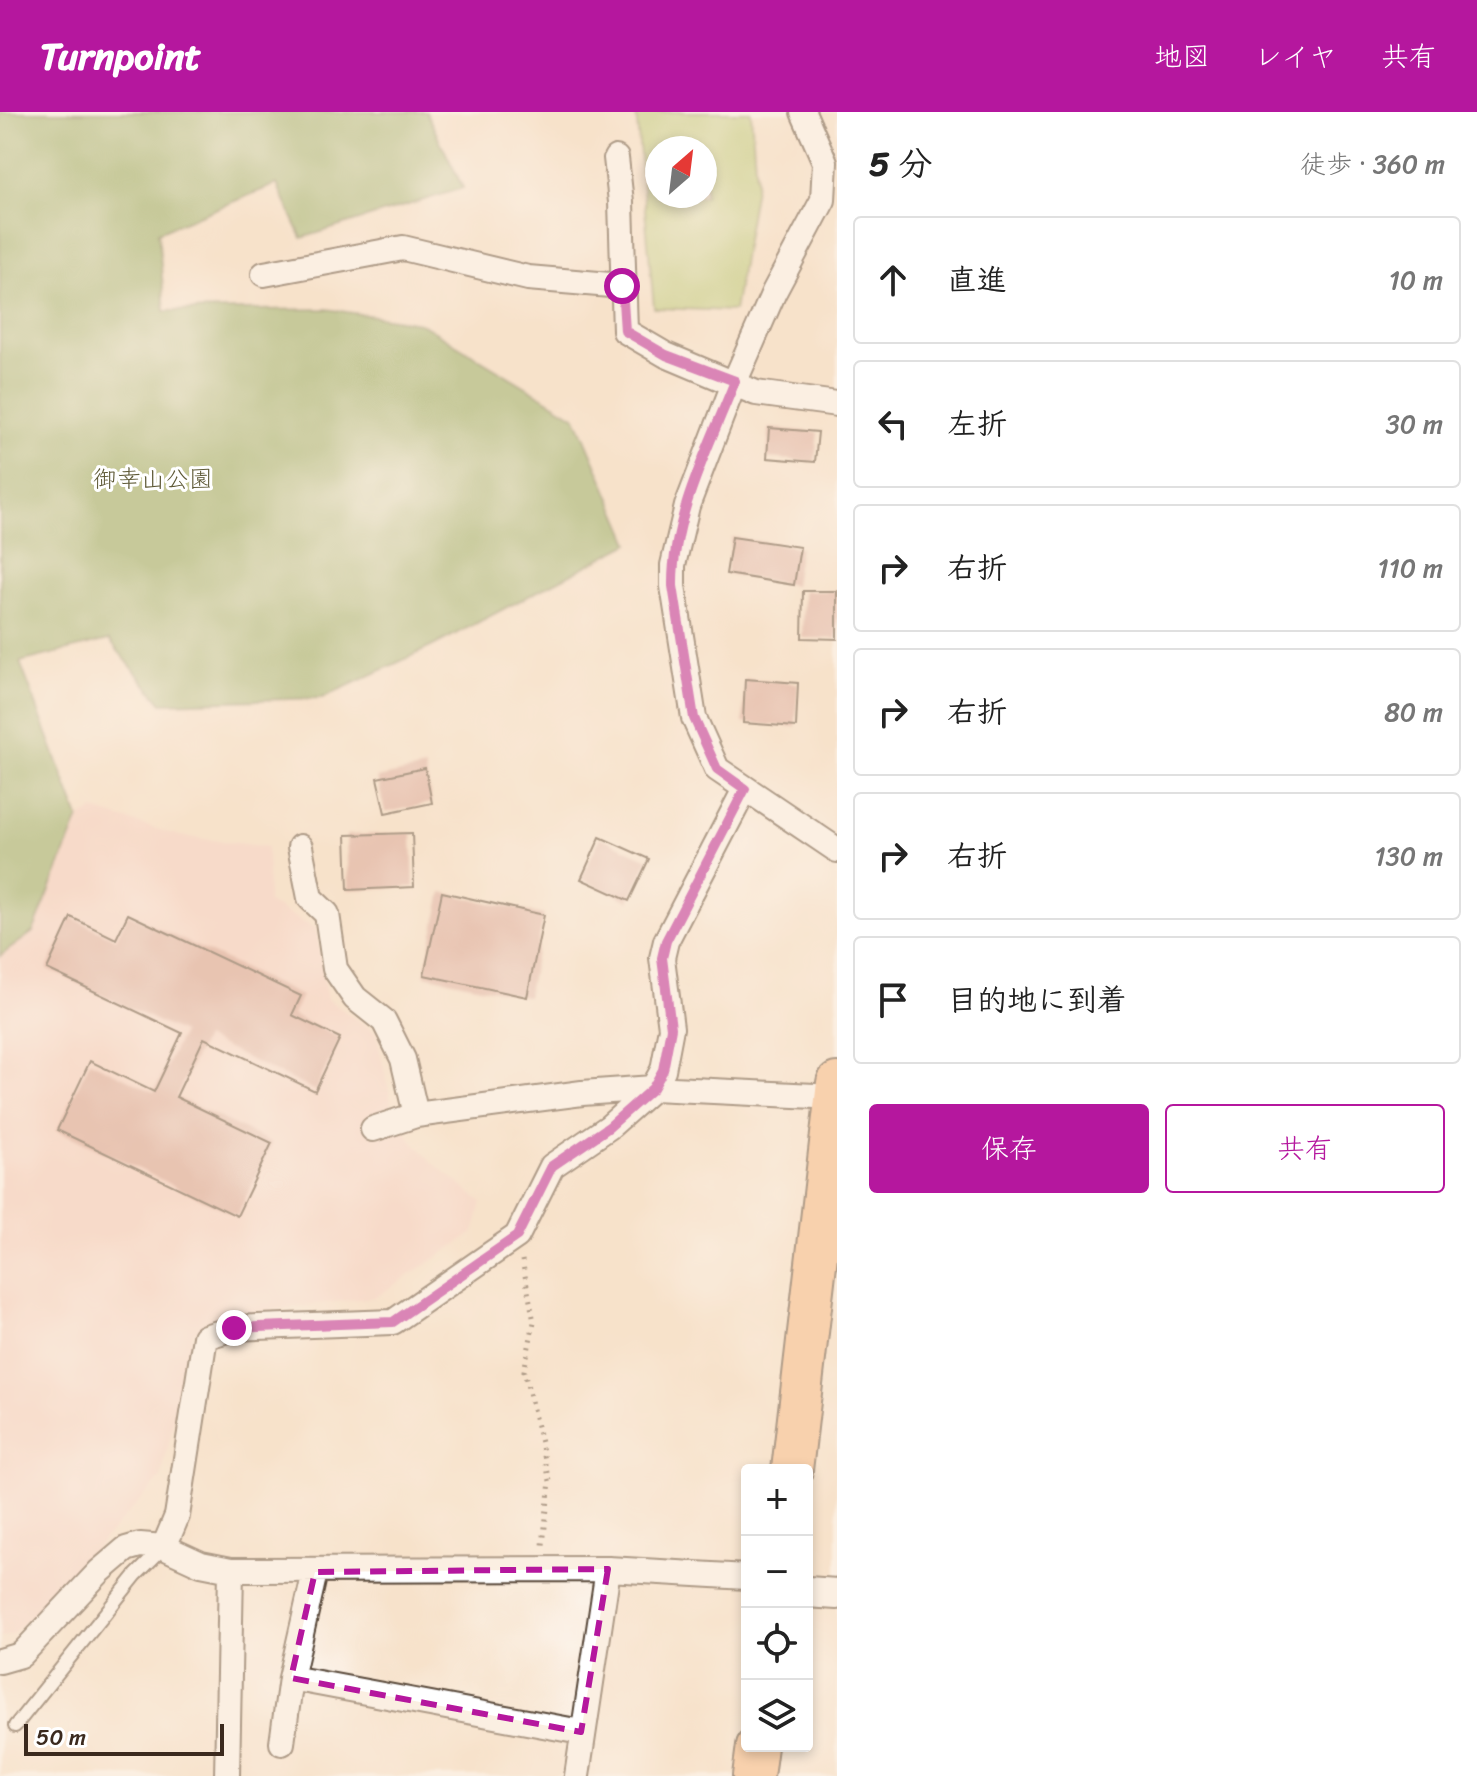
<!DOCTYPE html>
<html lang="ja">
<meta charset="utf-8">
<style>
body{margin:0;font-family:Sriracha,"Klee One",sans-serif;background:#f2f2f2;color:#222}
.controls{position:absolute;right:24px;bottom:24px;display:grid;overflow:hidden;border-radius:8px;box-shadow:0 4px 12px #0003}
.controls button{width:72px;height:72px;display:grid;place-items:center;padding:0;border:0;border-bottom:2px solid #e0e0e0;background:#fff;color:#222;font:40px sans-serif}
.compass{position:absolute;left:645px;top:24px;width:72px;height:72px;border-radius:50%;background:#fff;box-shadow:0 4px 12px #0003;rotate:28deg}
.scale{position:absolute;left:24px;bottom:20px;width:200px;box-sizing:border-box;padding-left:8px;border:4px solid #3b2a1e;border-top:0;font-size:22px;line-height:28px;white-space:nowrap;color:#3b2a1e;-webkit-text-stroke:6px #fff;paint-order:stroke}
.stop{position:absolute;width:24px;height:24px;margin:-18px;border:6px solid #b5179e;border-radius:50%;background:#fff}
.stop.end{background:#b5179e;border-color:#fff;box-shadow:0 2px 8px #0008}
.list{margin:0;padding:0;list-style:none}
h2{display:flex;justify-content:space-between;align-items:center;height:104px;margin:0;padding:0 32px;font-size:34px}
h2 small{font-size:26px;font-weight:400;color:#767676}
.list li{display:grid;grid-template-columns:52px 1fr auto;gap:24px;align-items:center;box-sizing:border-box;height:128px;margin:0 16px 16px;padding:0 16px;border:2px solid #e0e0e0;border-radius:8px}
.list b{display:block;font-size:30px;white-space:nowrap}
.list em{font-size:26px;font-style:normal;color:#767676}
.actions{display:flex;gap:16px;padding:24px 32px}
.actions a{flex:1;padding:18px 0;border:2px solid #b5179e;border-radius:8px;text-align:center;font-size:28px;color:#b5179e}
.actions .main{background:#b5179e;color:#fff}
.icon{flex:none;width:44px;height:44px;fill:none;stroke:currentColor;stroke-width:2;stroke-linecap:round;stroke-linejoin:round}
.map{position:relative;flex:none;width:837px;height:1664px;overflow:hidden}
header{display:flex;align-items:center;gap:48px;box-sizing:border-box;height:112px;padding:0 40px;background:#b5179e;color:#fff}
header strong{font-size:38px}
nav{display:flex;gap:44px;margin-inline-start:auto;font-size:28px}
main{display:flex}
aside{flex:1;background:#fff}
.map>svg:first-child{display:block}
.built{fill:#f7d1c7}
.green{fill:#b0c86d;stroke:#767946;stroke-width:2;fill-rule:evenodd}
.forest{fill:#8cac60;stroke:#646b3f;stroke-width:2}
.building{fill:#d59f93}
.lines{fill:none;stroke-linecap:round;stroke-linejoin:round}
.service-casing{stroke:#574638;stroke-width:16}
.minor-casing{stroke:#574638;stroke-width:28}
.tertiary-casing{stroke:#574638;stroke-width:34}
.primary-casing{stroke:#574638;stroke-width:44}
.path{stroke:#574638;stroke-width:5;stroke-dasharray:2 6;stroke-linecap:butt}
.service{stroke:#fff;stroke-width:12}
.minor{stroke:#fff;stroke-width:24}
.tertiary{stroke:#fff;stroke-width:30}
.primary{stroke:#f9bc8a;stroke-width:40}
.route{stroke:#b5179e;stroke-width:10}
.marked{fill:none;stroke:#b5179e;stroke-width:6;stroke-dasharray:16 10;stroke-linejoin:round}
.labels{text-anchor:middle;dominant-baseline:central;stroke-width:6;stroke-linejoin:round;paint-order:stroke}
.park-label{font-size:24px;fill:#5e5936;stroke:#fff}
</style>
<header>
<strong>Turnpoint</strong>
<nav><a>地図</a><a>レイヤ</a><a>共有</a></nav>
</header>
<main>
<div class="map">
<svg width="837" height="1664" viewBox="0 0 837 1664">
<rect width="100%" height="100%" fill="#fff"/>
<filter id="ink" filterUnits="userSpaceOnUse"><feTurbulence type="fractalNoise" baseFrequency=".0125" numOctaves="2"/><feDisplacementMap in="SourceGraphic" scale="16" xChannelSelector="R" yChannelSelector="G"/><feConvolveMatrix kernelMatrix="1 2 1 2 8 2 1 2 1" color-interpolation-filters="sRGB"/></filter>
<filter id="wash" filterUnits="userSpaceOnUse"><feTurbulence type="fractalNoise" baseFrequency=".006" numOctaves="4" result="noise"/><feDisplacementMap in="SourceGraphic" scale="32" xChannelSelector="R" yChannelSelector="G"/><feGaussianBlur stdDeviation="1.8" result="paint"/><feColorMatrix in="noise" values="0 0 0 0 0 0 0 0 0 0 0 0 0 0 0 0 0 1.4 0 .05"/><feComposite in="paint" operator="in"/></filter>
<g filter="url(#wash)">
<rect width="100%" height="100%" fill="#f7e2cb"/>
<!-- built -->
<path class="built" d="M94,698L180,724L267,735L268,791L316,817L327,887L376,921L393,998L411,1028L432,1050L482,1090L474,1121L376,1185L235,1202L193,1221L161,1366L40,1496L11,1523L0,1525V770L19,740Z"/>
<!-- green -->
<path class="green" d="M636,0H751L756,69L734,199L654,196ZM657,36H705V84H657Z"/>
<!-- forest -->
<path class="forest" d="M0,0H426L463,76L302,126L277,72L158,120L165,199L327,197L420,211L576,305L630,431L433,534L322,586L162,591L109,528L20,550L79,706L33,820L0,844Z"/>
<g id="blocks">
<!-- building -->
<path class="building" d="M769,316L818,320L815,350L767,346Z
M732,425L800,435L794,473L726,462Z
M803,479H837V527L802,526Z
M745,567L798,571L796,615L743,611Z
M425,656L432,691L385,701L377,666Z
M412,721L414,775L348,778L346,723Z
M600,725L649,747L629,789L581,767Z
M442,780L544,803L527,885L424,863Z
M128,802L301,884L292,903L340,926L315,979L204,926L176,985L272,1031L237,1104L57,1018L90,949L154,980L182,921L47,857L71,805L116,827Z"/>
</g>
</g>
<g filter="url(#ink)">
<use href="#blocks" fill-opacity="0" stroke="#574638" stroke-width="2"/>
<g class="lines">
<!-- service casing -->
<g class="service-casing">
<path id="service" d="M15,1614L136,1463L164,1435"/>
</g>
<!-- minor casing -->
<g class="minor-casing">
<path id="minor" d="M803,0L825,50L823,88L774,180L735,269L687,394L673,453V474L694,606L717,657L837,738
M616,46L621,90L625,219L666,243L756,281L837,292
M264,162L403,136L528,166L622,174
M300,735L310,786L327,802L335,857L355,886L384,909L403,947L416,1003
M373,1017L416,1003L582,981L653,976L836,985
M164,1435L177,1404L205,1225L234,1216L393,1210L517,1124L552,1054L609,1015L653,976L663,958L671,916L662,846L666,829L745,677
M0,1549L21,1543L99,1460L126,1437L140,1433L164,1435L201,1452L231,1458L608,1457L747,1465
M291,1566L581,1620
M282,1631L291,1566L315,1460
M227,1664L231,1458
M577,1664L608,1457"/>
</g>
<!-- tertiary casing -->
<g class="tertiary-casing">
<path id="tertiary" d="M807,1480L837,1482"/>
</g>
<!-- primary casing -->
<g class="primary-casing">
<path id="primary" d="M792,1358L837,971
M753,1664L757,1634"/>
</g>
<!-- path -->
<path class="path" d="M522,1148L534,1210L524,1259L550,1369L543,1433"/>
<!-- service -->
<use href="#service" class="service"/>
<!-- minor -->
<use href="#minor" class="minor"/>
<!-- tertiary -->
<use href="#tertiary" class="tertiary"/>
<!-- primary -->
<use href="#primary" class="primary"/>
</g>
</g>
<g class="lines" filter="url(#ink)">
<!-- route -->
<path class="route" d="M234,1216L393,1210L517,1124L552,1054L609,1015L653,976L663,958L671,916L662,846L666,829L745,677L717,657L694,606L673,474C672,404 710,333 735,269L666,243L625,219L622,174"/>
</g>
<!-- marked area -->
<path d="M0 0H837V1664H0ZM608,1457L581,1620L291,1566L315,1460Z" fill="#f7e2cb" fill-opacity=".55" fill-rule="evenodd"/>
<path class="marked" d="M608,1457L581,1620L291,1566L315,1460Z"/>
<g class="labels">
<!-- park labels -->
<g class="park-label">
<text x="153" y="367">御幸山公園</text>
</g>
</g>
</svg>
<div class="controls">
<button>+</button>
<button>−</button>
<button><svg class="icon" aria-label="locate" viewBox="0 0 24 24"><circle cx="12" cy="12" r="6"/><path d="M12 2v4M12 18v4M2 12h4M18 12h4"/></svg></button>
<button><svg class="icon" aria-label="layers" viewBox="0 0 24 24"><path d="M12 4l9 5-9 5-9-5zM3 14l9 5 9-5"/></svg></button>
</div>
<svg class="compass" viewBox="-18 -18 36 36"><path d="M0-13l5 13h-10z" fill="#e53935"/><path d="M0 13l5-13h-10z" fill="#767676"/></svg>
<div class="scale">50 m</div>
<div class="stop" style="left:622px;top:174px"></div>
<div class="stop end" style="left:234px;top:1216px"></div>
</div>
<aside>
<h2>5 分<small>徒歩 · 360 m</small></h2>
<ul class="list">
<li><svg class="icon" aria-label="ahead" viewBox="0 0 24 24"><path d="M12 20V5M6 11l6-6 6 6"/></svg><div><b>直進</b></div><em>10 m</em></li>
<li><svg class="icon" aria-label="left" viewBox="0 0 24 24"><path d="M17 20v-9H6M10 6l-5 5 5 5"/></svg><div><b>左折</b></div><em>30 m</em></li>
<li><svg class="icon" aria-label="right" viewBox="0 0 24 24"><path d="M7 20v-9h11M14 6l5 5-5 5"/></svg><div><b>右折</b></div><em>110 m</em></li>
<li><svg class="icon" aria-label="right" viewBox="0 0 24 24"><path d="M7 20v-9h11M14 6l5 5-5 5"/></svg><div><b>右折</b></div><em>80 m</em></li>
<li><svg class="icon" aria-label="right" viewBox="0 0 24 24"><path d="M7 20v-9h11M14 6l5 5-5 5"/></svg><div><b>右折</b></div><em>130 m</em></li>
<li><svg class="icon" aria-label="arrive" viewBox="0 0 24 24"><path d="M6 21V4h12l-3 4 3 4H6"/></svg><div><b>目的地に到着</b></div></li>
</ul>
<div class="actions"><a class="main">保存</a><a>共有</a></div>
</aside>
</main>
